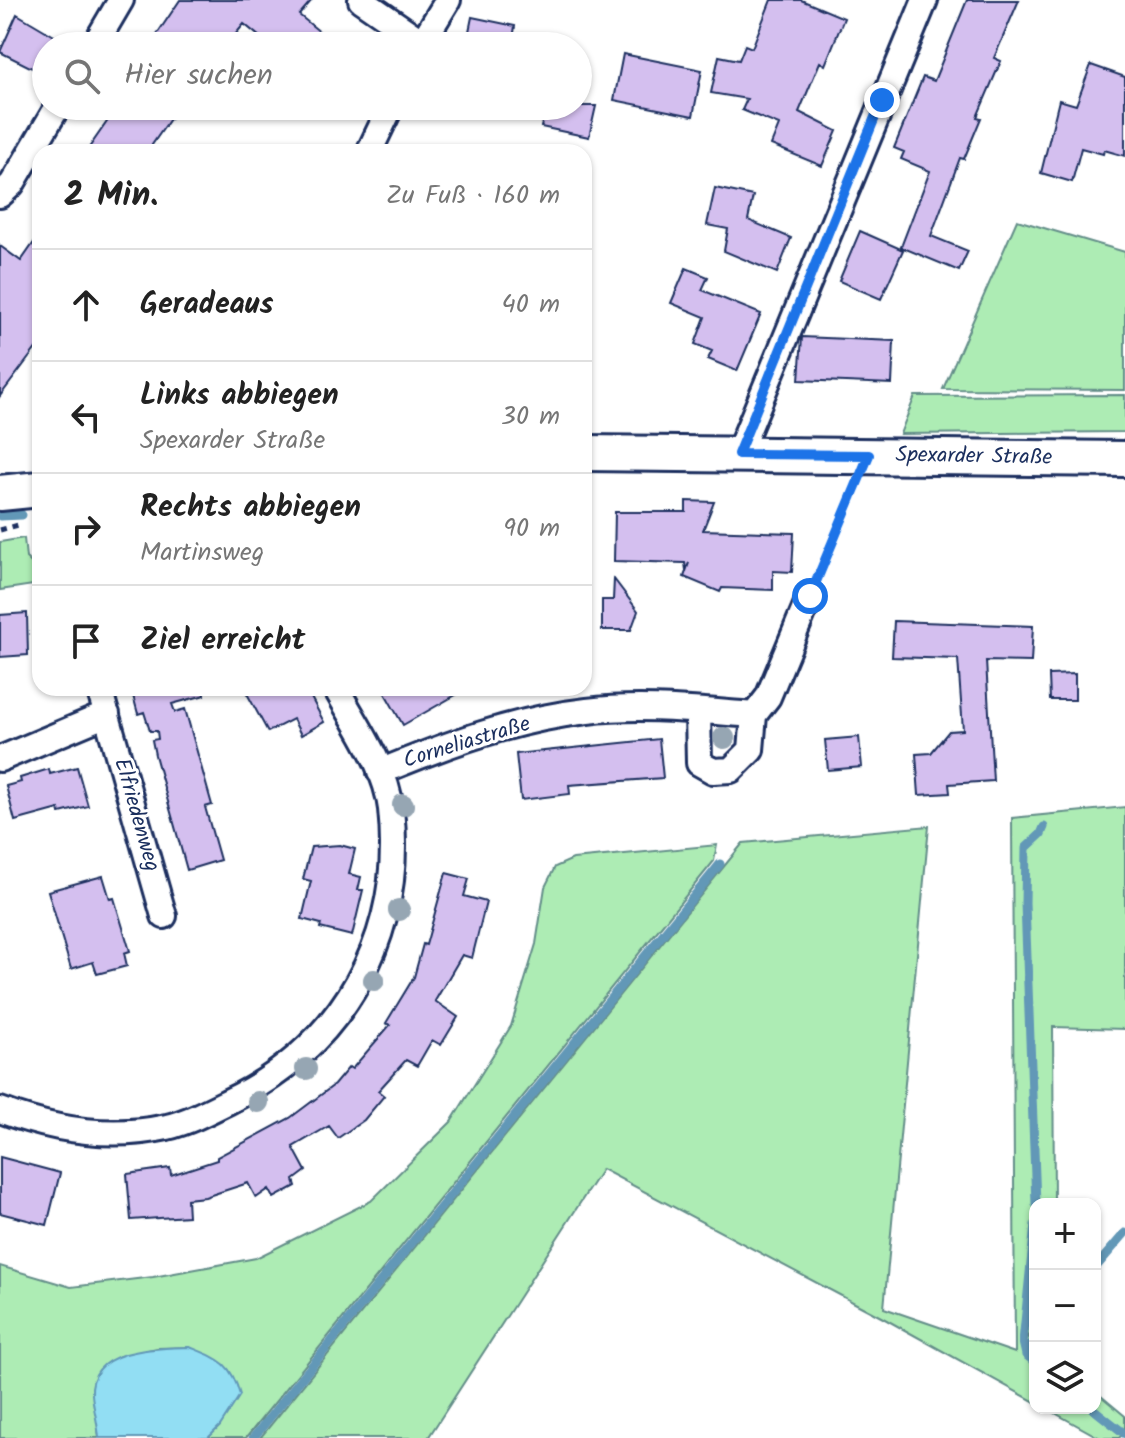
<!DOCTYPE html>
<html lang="de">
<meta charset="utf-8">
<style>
body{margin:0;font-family:Kalam,sans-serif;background:#f2f2f2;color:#222}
.controls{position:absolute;right:24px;bottom:24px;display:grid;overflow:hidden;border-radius:16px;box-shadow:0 2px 6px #0004}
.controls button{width:72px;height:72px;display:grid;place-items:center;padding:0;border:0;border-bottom:2px solid #e0e0e0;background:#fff;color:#222;font:40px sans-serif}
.stop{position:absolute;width:24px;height:24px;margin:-18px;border:6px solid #1a73e8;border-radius:50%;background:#fff}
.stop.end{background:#1a73e8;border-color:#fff;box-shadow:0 2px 8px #0008}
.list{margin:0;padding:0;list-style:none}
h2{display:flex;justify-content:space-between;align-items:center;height:104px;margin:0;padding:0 32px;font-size:34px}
h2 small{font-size:26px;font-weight:400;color:#767676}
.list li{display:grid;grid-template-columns:52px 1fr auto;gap:24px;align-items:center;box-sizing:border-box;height:112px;padding:0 32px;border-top:2px solid #e0e0e0}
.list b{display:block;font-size:30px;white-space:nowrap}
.list p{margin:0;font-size:26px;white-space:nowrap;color:#767676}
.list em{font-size:26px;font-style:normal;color:#767676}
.icon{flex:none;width:44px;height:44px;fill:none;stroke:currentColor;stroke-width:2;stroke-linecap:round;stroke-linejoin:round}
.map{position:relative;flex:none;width:1125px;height:1438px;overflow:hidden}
.search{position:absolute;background:#fff;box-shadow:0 2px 6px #0004;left:32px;top:32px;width:560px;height:88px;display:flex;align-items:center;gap:20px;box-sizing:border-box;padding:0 28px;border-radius:44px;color:#767676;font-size:30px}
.panel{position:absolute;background:#fff;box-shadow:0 2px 6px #0004;left:32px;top:144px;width:560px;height:552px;border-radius:24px}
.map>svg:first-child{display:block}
.green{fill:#adecb4;stroke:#648e89;stroke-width:2}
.water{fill:#92def3;stroke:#6298b7;stroke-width:2}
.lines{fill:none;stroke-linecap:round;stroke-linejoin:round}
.stream{stroke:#6298b7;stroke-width:9}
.building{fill:#d4bfef;stroke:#1b2f5e;stroke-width:2}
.street-casing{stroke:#1b2f5e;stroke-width:30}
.secondary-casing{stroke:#1b2f5e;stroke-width:40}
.path{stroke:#1b2f5e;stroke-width:5;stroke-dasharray:6 6;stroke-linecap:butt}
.street{stroke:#fff;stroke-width:24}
.secondary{stroke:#fff;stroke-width:34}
.tree{fill:#96a6b3}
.route{stroke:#1a73e8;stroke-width:10}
.labels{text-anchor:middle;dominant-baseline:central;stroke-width:6;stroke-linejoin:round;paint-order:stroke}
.street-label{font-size:22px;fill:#1b2f5e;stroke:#fff}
</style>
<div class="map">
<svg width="1125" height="1438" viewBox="0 0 1125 1438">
<rect width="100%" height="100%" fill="#fff"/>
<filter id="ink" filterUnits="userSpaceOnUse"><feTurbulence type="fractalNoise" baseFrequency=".0125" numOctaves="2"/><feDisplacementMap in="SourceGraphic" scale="16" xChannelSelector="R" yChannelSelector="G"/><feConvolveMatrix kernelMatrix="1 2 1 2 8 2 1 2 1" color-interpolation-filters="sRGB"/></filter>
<g filter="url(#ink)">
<!-- green -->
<path class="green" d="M1017,220L1125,252V390L943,389Z
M1125,395V432L900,434L915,396Z
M24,538L26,558L40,571V584L0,590V542Z
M1125,807V1029L1053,1027L1054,1204H1035V1328L1028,1337L1035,1342V1402L883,1318L602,1169L428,1438H260L743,843L929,826L884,1308L1015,1353L1012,818Z
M717,845L714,861L246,1438H208L220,1426L190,1347L157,1348L119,1356L97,1419L99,1438H0V1266L71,1287L153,1277L256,1258L371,1201L451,1122L511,1026L536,944L545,887L555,867L573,859Z
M1095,1391L1125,1416V1432L1119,1438H1100L1046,1408H1095Z"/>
<!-- water -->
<path class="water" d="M190,1347C219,1359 231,1362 240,1395L220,1426L208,1438H99C98,1423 93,1408 92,1394C89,1347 159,1348 190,1347Z"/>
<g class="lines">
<!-- stream -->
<path class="stream" d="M0,516L22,515
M1036,1204L1025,903L1026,848L1041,834L1044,827
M1095,1268L1125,1233
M1035,1338L1026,1355L1035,1362
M1026,1355L1023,1342L1035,1224
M1092,1408L1125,1434
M253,1438L720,864"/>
</g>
<!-- building -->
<path class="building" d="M180,0H312L299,15L337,46H271L244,24L226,46H149Z
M771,0H801L844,18L825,65L820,62L799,112L837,131L822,166L771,145L779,125L742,110L747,99L711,93L719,56L739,60L745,45L752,48Z
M967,0H1019L994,58L1001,61L977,117L981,118L964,159L960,158L931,236L968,251L959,271L901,247L930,171L901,159L904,152L894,148L923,77L934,81Z
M17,14L56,37L51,46H46V56L38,71L0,52Z
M472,17L515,26L512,46H466Z
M623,54L702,70L693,116L614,100Z
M1091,65L1125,77V156L1104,150L1103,154L1081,148L1072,182L1041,173L1059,100L1076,105Z
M118,106H179L147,152H86Z
M546,106H596L589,137L541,127Z
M715,188L753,196L748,220L791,238L777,273L724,251L728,229L707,225Z
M860,231L903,250L881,299L839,281Z
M40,234V343L0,396V246L21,261Z
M686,268L708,277L702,290L761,314L737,371L708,359L712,351L695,344L705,317L671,303Z
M802,337L894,341L892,384L799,380Z
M686,501L714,502L703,530L794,533L792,572L773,571V590L722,588L720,592L684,577L689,563L686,570L685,563L614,561L615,512H686Z
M614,579L638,611L631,630H602V600H613Z
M27,613L28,655L0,657V615Z
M894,621L1033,626L1031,662L986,661L993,781L949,784L950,793L919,795L916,754L931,753L949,731L963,730L958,659L892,657Z
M1075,674V700H1050L1049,675Z
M131,688H204L205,695L172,704L175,712L185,709L212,805L205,807L220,860L187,870L155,755L152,740L158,739L157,731H150L144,712L138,714Z
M244,688H306L324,722L301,735L293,719L268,732Z
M382,688H468L403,725Z
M859,737L862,767L828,770L825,740Z
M659,739L663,778L569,785L570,794L521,800L516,754Z
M77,767L88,806L60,813L59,809L15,821L6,786L21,782L20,778L49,769L50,774Z
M340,845L355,849L349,874L361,877L358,890H363L352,936L320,928L321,924L302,919L311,881L303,879L311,847Z
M446,873L469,879L464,896L486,902L472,958L462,955L435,1001L458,1017L441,1045L432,1040L417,1066L406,1060L378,1091L384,1096L364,1120L338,1138L329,1126L293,1147L306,1171L294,1180L296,1186L274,1198L269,1189L256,1198L248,1183L205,1197L187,1199L188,1216L131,1220L127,1174L170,1168L171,1175L217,1160V1157L290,1118L334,1085L349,1067L352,1069L390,1025L386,1023L414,977L423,944L426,945Z
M103,876L110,899L114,898L130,951L124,953L127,966L97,974L93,962L71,969L48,891Z
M0,1157L60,1173L47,1225L0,1213Z"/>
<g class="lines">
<!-- street casing -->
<g class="street-casing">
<path id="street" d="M361,0L422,42
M94,46L121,0
M420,46L448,0
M369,152L391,106
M0,195L12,184L58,106
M738,454L925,0
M99,688L164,916
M698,711L699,763L713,771L731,770L751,750L754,715L768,697L810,596
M0,759L107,714
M380,772C447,744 516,719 587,711C643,704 699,711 754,715
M0,1110C53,1130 111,1139 167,1127C188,1122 209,1111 229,1101C343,1046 405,936 391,809C386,766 356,725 336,688"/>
</g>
<!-- secondary casing -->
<g class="secondary-casing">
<path id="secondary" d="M584,453L1125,459
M0,493L40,489"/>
</g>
<!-- path -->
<path class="path" d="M0,530L22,524
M40,545L36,546L40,557
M820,572L857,486"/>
<!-- street -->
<use href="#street" class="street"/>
<!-- secondary -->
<use href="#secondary" class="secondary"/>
</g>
<!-- trees -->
<g class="tree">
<circle cx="724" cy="738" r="11"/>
<circle cx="403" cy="805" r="11"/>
<circle cx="399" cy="910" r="11"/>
<circle cx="374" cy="980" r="11"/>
<circle cx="306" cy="1069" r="11"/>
<circle cx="258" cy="1102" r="11"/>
</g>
</g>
<g class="lines" filter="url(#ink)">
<!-- route -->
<path class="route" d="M810,596L869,455L738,454L882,100"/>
</g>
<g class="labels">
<!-- street labels -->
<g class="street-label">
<text transform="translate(974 457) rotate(1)">Spexarder Straße</text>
<text transform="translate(467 743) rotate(-17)">Corneliastraße</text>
<text transform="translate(136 815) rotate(74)">Elfriedenweg</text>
</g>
</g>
</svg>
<div class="controls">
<button>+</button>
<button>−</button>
<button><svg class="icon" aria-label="layers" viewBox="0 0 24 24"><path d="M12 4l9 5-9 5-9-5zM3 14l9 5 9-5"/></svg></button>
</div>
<div class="stop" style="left:810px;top:596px"></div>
<div class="stop end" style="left:882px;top:100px"></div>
<div class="search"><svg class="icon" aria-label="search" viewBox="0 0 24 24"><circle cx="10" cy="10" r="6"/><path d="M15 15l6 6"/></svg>Hier suchen</div>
<section class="panel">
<h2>2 Min.<small>Zu Fuß · 160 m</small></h2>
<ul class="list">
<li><svg class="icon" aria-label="ahead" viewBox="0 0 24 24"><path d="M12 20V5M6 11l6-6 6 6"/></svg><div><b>Geradeaus</b></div><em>40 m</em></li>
<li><svg class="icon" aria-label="left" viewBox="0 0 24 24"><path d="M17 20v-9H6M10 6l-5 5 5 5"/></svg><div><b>Links abbiegen</b><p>Spexarder Straße</p></div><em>30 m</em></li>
<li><svg class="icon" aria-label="right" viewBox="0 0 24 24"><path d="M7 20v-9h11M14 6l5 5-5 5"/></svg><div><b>Rechts abbiegen</b><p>Martinsweg</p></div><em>90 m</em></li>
<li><svg class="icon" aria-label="arrive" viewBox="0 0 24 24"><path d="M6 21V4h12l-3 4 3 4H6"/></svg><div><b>Ziel erreicht</b></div></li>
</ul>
</section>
</div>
